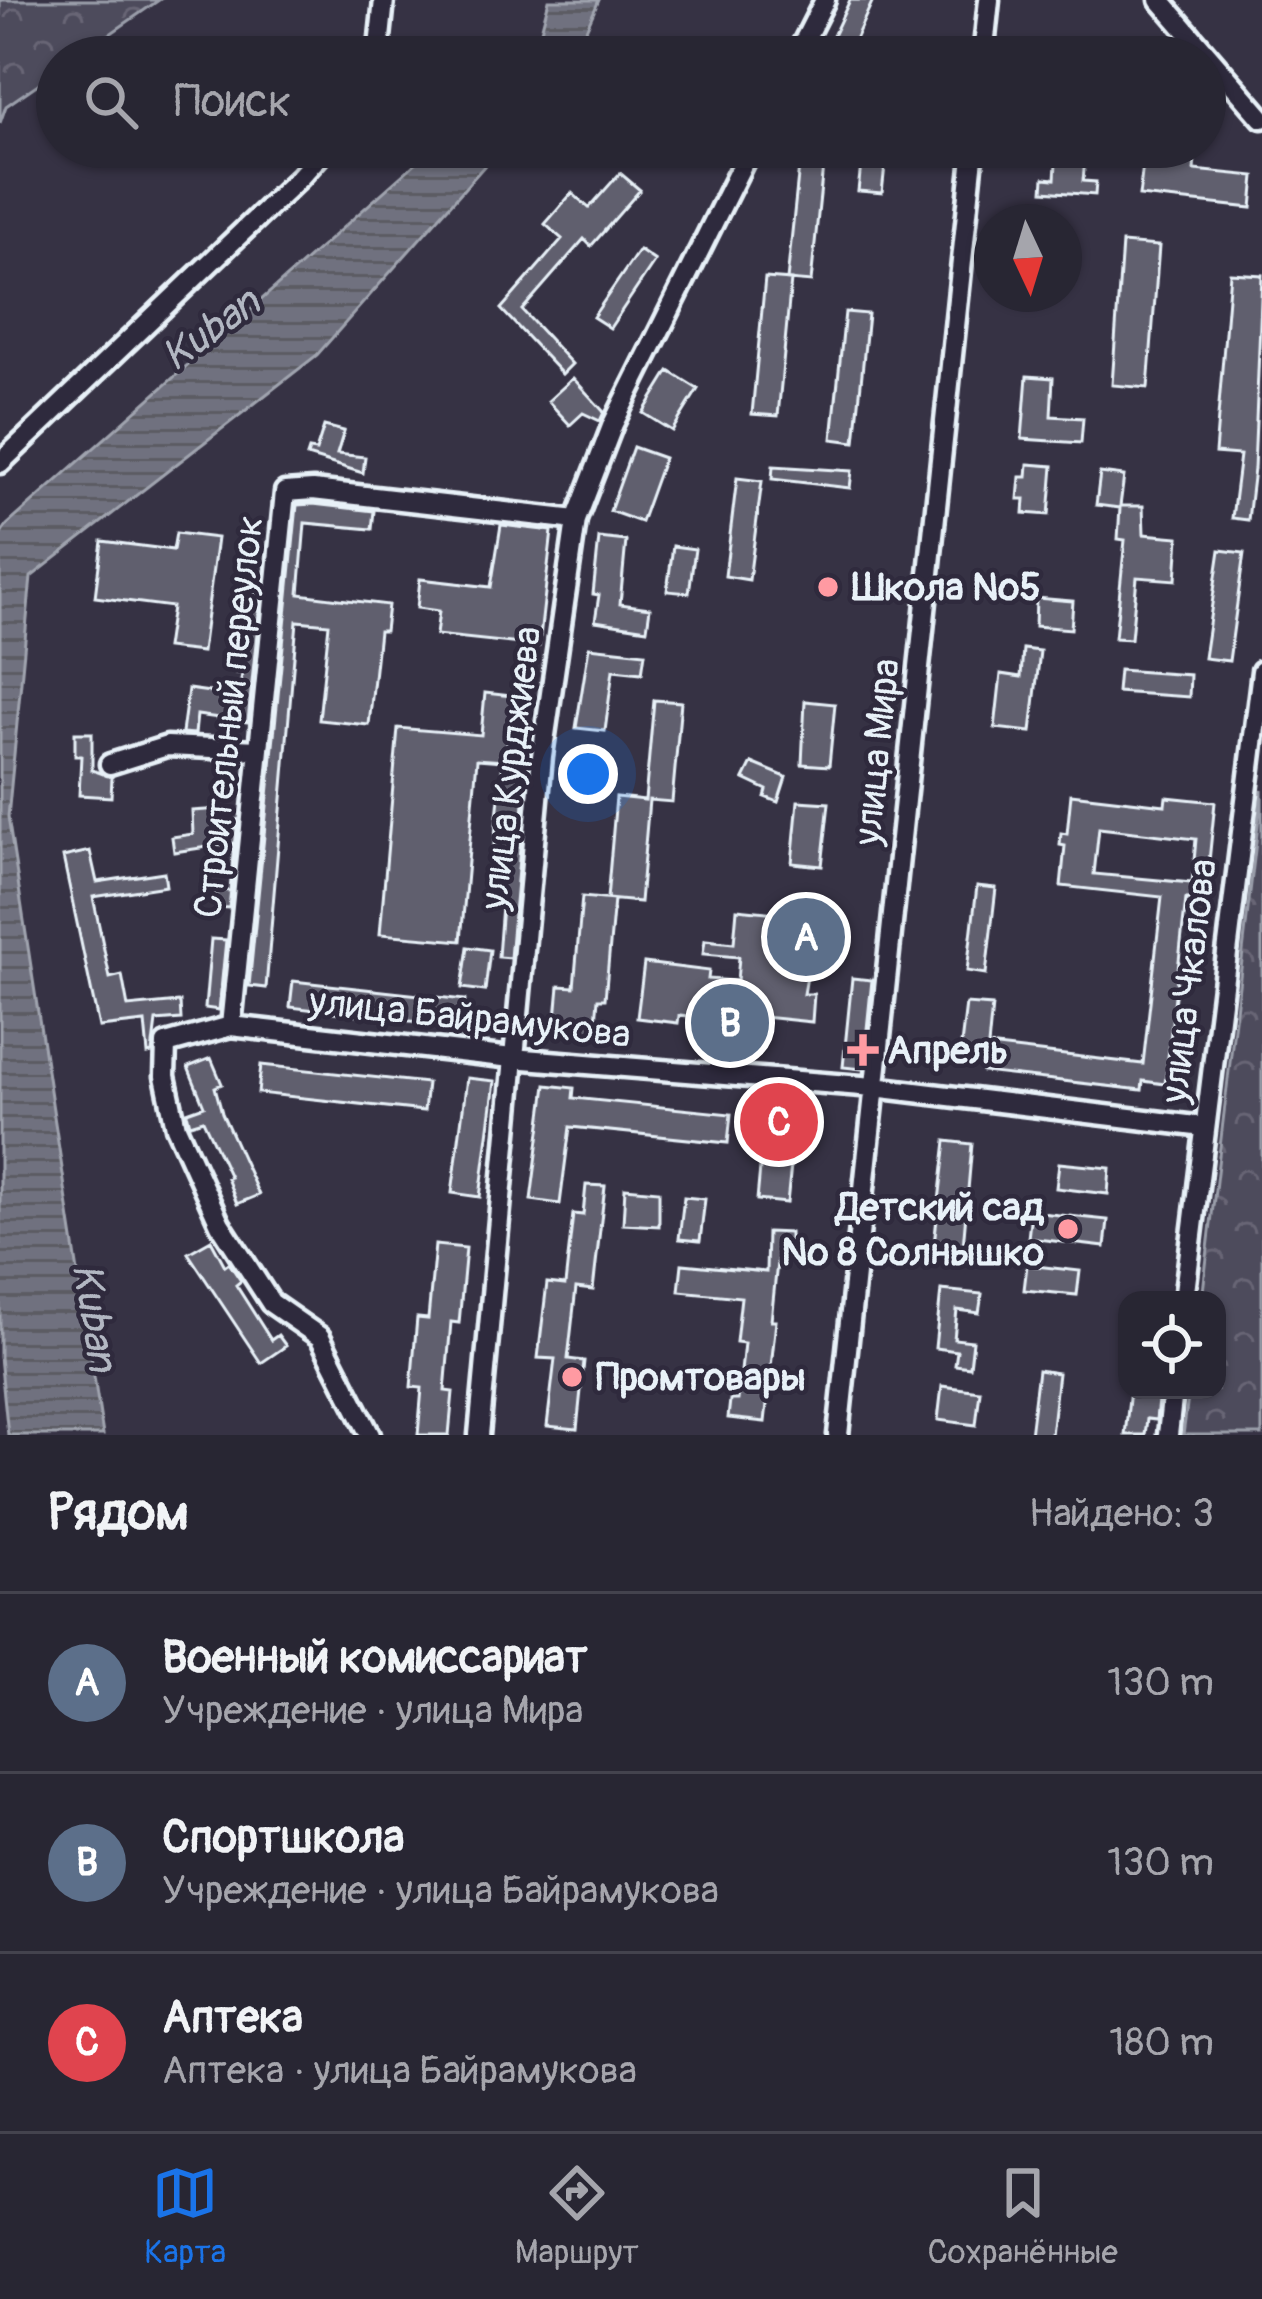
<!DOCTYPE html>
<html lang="ru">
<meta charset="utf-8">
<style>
body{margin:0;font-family:Pangolin,sans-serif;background:#34323f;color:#f1f3f6}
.controls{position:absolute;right:36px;bottom:36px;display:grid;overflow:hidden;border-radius:24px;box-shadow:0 3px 9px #0004}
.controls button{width:108px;height:108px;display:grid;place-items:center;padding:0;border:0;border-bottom:3px solid #44434e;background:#282633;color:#f1f3f6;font:60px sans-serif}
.compass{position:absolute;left:974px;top:204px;width:108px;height:108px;border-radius:50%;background:#282633;box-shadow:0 3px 9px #0004;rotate:176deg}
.you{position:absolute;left:588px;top:774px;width:42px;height:42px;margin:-30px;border:9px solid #fff;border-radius:50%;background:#1a73e8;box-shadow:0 0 0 18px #1a73e833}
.badge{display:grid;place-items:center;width:78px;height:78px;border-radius:50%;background:#1a73e8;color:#fff;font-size:39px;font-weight:700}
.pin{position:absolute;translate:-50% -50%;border:6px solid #fff;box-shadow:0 3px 12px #0006}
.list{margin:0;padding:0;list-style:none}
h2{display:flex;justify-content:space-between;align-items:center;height:156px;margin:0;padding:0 48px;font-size:51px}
h2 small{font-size:39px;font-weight:400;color:#a5a5ac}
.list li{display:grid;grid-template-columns:78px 1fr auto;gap:36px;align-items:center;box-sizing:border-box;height:180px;padding:0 48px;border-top:3px solid #44434e}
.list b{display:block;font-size:45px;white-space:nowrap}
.list p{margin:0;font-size:39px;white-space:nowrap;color:#a5a5ac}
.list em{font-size:39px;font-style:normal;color:#a5a5ac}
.icon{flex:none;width:66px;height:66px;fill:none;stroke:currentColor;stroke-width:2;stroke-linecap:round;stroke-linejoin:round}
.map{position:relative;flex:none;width:1262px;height:1435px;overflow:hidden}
.search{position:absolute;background:#282633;box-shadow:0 3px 9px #0004;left:36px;right:36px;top:36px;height:132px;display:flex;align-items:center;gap:30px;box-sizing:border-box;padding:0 42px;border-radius:66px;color:#a5a5ac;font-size:45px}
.sheet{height:696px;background:#282633}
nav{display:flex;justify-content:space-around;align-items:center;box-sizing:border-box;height:168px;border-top:3px solid #44434e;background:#282633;font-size:33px;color:#a5a5ac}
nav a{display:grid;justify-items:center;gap:6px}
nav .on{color:#1a73e8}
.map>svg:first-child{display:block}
.forest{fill:url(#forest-crowns);stroke:#9a9eaa;stroke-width:3}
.water{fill:url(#water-rules);stroke:#a0a4af;stroke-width:3}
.building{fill:#605e6e;stroke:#e8f1f8;stroke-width:3;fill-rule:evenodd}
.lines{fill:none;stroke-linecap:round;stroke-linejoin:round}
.minor-casing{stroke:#e8f1f8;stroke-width:27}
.minor{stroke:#2f2a3d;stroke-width:18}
.poi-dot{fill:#ff9aa2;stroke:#2f2a3d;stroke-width:4.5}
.labels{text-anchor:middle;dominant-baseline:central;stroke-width:9;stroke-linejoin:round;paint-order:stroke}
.poi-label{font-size:39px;font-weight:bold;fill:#e8f1f8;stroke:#2f2a3d;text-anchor:start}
.street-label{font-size:39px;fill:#e8f1f8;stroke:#2f2a3d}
.water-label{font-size:42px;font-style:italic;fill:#b2b7c2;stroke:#2f2a3d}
</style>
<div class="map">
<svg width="1262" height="1435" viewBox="0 0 1262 1435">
<defs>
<pattern id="forest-crowns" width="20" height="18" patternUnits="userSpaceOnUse" patternTransform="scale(3)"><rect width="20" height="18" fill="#4d4b5c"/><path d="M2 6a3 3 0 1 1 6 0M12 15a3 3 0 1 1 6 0" fill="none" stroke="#676574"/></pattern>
<pattern id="water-rules" width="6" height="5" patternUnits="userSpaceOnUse" patternTransform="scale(3)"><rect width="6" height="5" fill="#70717f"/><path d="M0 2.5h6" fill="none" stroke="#5b5c64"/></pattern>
</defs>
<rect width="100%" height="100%" fill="#363244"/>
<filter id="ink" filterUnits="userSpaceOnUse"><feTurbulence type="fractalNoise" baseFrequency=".00833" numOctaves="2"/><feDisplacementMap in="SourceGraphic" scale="24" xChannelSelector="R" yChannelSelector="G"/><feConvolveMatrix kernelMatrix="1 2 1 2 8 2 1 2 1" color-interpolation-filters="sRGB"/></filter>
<g filter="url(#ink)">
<!-- forest -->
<path class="forest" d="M0,0H159L77,57H57V71L6,106L0,123Z
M1262,790V1435H1183L1189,1390H1217V1300H1202Z"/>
<!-- water -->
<path class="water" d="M549,0H599L574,57H534Z
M434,147H501L317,355L31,577L8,817L103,1435H8L0,1357V536L7,525Z"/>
<!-- building -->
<path class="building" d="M850,0H873L847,57H823Z
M1062,39L1110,44L1109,57H1061Z
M801,147H825L811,282L787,280Z
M863,147H887L882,193L858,191Z
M1057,147H1086L1083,181L1096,182L1095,195L1043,191L1044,178L1055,179Z
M1162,147H1196L1194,170L1255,176L1252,208L1139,196L1143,165L1160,166Z
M620,173L640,190L591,246L584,239L522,310L572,364L562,374L501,309L562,239L545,224L572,193L589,208Z
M1122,243L1159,246L1148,388L1112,385Z
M639,250L655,261L610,328L593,317Z
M1230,273L1262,275L1254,469L1248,520L1232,518L1240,455L1215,453Z
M765,278L791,280L778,416L752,414Z
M845,312L868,314L855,442L832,439Z
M669,371L698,389L672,431L643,413Z
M1027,376L1053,378L1051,416L1083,418L1081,443L1022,439Z
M573,378L604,412L600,421L583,413L570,425L548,401Z
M324,426L344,431L337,454L365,457L363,473L307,456L309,450L316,451Z
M633,447L664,458L641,522L610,511Z
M1028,464L1053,466L1049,515L1024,513L1025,499H1018L1020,477H1027Z
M773,466L852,471L850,488L772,479Z
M1100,473L1124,476L1120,506H1143L1144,534L1179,537L1176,580L1137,577L1131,639L1115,638L1125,540L1118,539L1120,508L1096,505Z
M737,478L762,481L749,580L725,576Z
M313,504L374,511L372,529L305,523L299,594L388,605L385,631H379L369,725L319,720L329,624L297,621L266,988L249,986L297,505Z
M501,525L552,531L539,646L436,635L439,611L417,608L420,579L491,587Z
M176,533L217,538L202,652L166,648L172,607L95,597L102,541L173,550Z
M599,538L626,541L620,604L650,608L647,629L595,621L599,595L593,594Z
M673,546L695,549L689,593L667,591Z
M1220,550L1244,553L1229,661L1204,658Z
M246,591L261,593L248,722L197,715L195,734L182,733L188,689L239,696L242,673H236Z
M1036,598L1073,601L1071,629L1035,626Z
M589,647L645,653L642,673L613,670L605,731L576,728Z
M1023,649L1040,651L1031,732L995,728L1001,674L1021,677Z
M1119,670L1190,675L1189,697L1117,692Z
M485,693L512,696L506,757L528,759L510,958L498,957L503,892L489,891L503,761L477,759L461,941L380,934L398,728L481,735Z
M654,700L681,702L672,802L649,800L640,902L607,899L616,797L645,800Z
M805,701L835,704L829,766L802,764Z
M75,733H92V770L112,777L111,797L79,795L81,756H75Z
M752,763L786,777L778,802L765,797L767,790L744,779Z
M1071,794L1165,805L1166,797L1215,802L1205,901L1186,899L1165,1084L1143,1081L1142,1090L983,1072L984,1064L959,1061L966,1004L992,1006L988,1046L1143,1064L1162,897L1061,886L1065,846L1060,845L1061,833L1067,834ZM1099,828L1196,839L1192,883L1094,874Z
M798,801L829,803L822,866L792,863Z
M221,809L223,830L235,828L238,818L229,908L215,907L216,890L230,891L234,843L174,852L172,837L193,834L192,811Z
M90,851L97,882L164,872L166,886L93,897L110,978L122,975L128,1007L180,1002L181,1019L156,1021L152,1053L148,1054L145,1022L99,1027L63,857Z
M977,886L996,888L986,974L967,971Z
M582,897L614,900L605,999H598L595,1033L555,1029L559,986L574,987Z
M737,909L817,917L804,994H814L812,1022L744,1015L738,1036L724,1035L725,1027L718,1026V1020L679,1016L678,1023L637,1018L644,963L709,971L708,979L737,981L739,957L703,954L705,940L734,943Z
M211,939L226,940L219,1010L205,1008Z
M468,947L490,950L485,991L462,988Z
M852,978L872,980L863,1069L843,1067Z
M293,981L465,1000L462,1027L290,1007Z
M211,1058L222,1084L215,1087L222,1113L259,1195L237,1204L227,1178L230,1177L203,1120L190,1124L187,1112L204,1106L188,1067Z
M261,1065L427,1083L424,1111L258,1093Z
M467,1078L495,1081L480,1197L452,1193Z
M546,1085L574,1088L573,1098L731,1114L728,1143L570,1127L560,1204L531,1200Z
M765,1115L796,1118L787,1203L757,1200Z
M946,1141L972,1144L963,1247L934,1244Z
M1059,1163L1110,1168L1108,1194L1056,1188Z
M586,1185L605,1186L593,1290L576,1288L568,1359L584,1361L577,1429L547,1426L555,1359L538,1358L547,1283L565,1285L573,1214L583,1215Z
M625,1188L659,1191V1226L623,1224Z
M684,1197L705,1199L700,1241L679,1239Z
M1031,1212L1108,1220L1105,1247L1028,1238Z
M767,1232L790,1233V1253H778L771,1321H776L765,1422L728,1418L730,1400H738L744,1343L736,1342L741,1297L679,1291L682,1264L766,1272Z
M211,1240L225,1266L229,1263L241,1281L236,1285L271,1340L278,1335L286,1346L261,1363L188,1253Z
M435,1245L466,1248L459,1323L451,1322L445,1391L453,1392L449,1435H418L422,1388L411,1387L417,1318L428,1319Z
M1027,1265L1080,1271L1077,1295L1024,1290Z
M941,1290L982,1294L979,1313L957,1310L954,1339L973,1341L970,1367L955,1365L957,1351L935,1348Z
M1038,1370L1058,1373L1051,1435H1030Z
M942,1386L980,1391L976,1425L938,1420Z
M1130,1390H1159L1156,1420L1147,1419L1145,1435H1125Z"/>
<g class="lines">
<!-- minor casing -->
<g class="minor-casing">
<path id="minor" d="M1160,0L1262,118
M378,57L384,0
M796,57L825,0
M983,57L989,0
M0,463L300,177L327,147
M110,764L167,746L258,750
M231,1026L285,492L313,490L576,520
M1184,1300L1262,671
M370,1435L320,1337L271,1303L220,1224L176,1127L165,1076L166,1044L231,1026L512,1058L874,1087L1204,1127
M479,1435L542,756L576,520L613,424L751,147
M838,1435L974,147
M1168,1435L1173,1390"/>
</g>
<!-- minor -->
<use href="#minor" class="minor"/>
</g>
</g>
<!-- markers -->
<g class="poi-dot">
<circle cx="828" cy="587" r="12"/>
<path d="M857 1032h12v12h12v12h-12v12h-12v-12h-12v-12h12z"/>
<circle cx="1068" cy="1229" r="12"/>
<circle cx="572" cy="1377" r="12"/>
</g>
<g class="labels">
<!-- poi labels -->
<g class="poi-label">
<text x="852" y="587">Школа №5</text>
<text x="887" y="1050">Апрель</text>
<text x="1044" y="1207" text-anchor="end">Детский сад<tspan x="1044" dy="45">№ 8 Солнышко</tspan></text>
<text x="596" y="1377">Промтовары</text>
</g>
<!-- street labels -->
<g class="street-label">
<text transform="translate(229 717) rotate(-84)">Строительный переулок</text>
<text transform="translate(877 752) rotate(-84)">улица Мира</text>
<text transform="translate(511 768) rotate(-83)">улица Курджиева</text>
<text transform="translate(1189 981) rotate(-83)">улица Чкалова</text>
<text transform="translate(470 1018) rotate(6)">улица Байрамукова</text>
</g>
<!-- water labels -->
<g class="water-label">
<text transform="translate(211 330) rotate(-36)">Kuban</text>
<text transform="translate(94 1317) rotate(81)">Kuban</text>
</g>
</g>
</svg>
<div class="controls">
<button><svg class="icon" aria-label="locate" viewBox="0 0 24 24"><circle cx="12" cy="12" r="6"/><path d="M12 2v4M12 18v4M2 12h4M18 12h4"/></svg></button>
</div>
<svg class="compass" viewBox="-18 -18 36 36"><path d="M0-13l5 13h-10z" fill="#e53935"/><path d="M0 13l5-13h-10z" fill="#a5a5ac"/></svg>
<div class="you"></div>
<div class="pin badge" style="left:806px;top:937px;background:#5c6f8a">A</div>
<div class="pin badge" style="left:730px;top:1023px;background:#5c6f8a">B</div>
<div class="pin badge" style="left:779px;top:1122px;background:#e0444e">C</div>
<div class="search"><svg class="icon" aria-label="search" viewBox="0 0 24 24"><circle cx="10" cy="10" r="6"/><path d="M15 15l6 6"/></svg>Поиск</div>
</div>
<section class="sheet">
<h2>Рядом<small>Найдено: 3</small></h2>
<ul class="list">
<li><span class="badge" style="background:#5c6f8a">A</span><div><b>Военный комиссариат</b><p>Учреждение · улица Мира</p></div><em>130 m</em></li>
<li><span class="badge" style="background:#5c6f8a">B</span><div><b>Спортшкола</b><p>Учреждение · улица Байрамукова</p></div><em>130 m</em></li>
<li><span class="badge" style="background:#e0444e">C</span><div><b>Аптека</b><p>Аптека · улица Байрамукова</p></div><em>180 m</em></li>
</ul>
</section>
<nav>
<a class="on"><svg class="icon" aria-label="map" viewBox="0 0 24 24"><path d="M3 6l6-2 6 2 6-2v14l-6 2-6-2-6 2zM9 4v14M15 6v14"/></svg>Карта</a>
<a><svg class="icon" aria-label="directions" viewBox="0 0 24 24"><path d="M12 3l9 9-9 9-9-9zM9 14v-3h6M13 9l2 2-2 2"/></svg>Маршрут</a>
<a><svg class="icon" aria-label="saved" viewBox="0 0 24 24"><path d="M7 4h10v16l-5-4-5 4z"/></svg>Сохранённые</a>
</nav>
